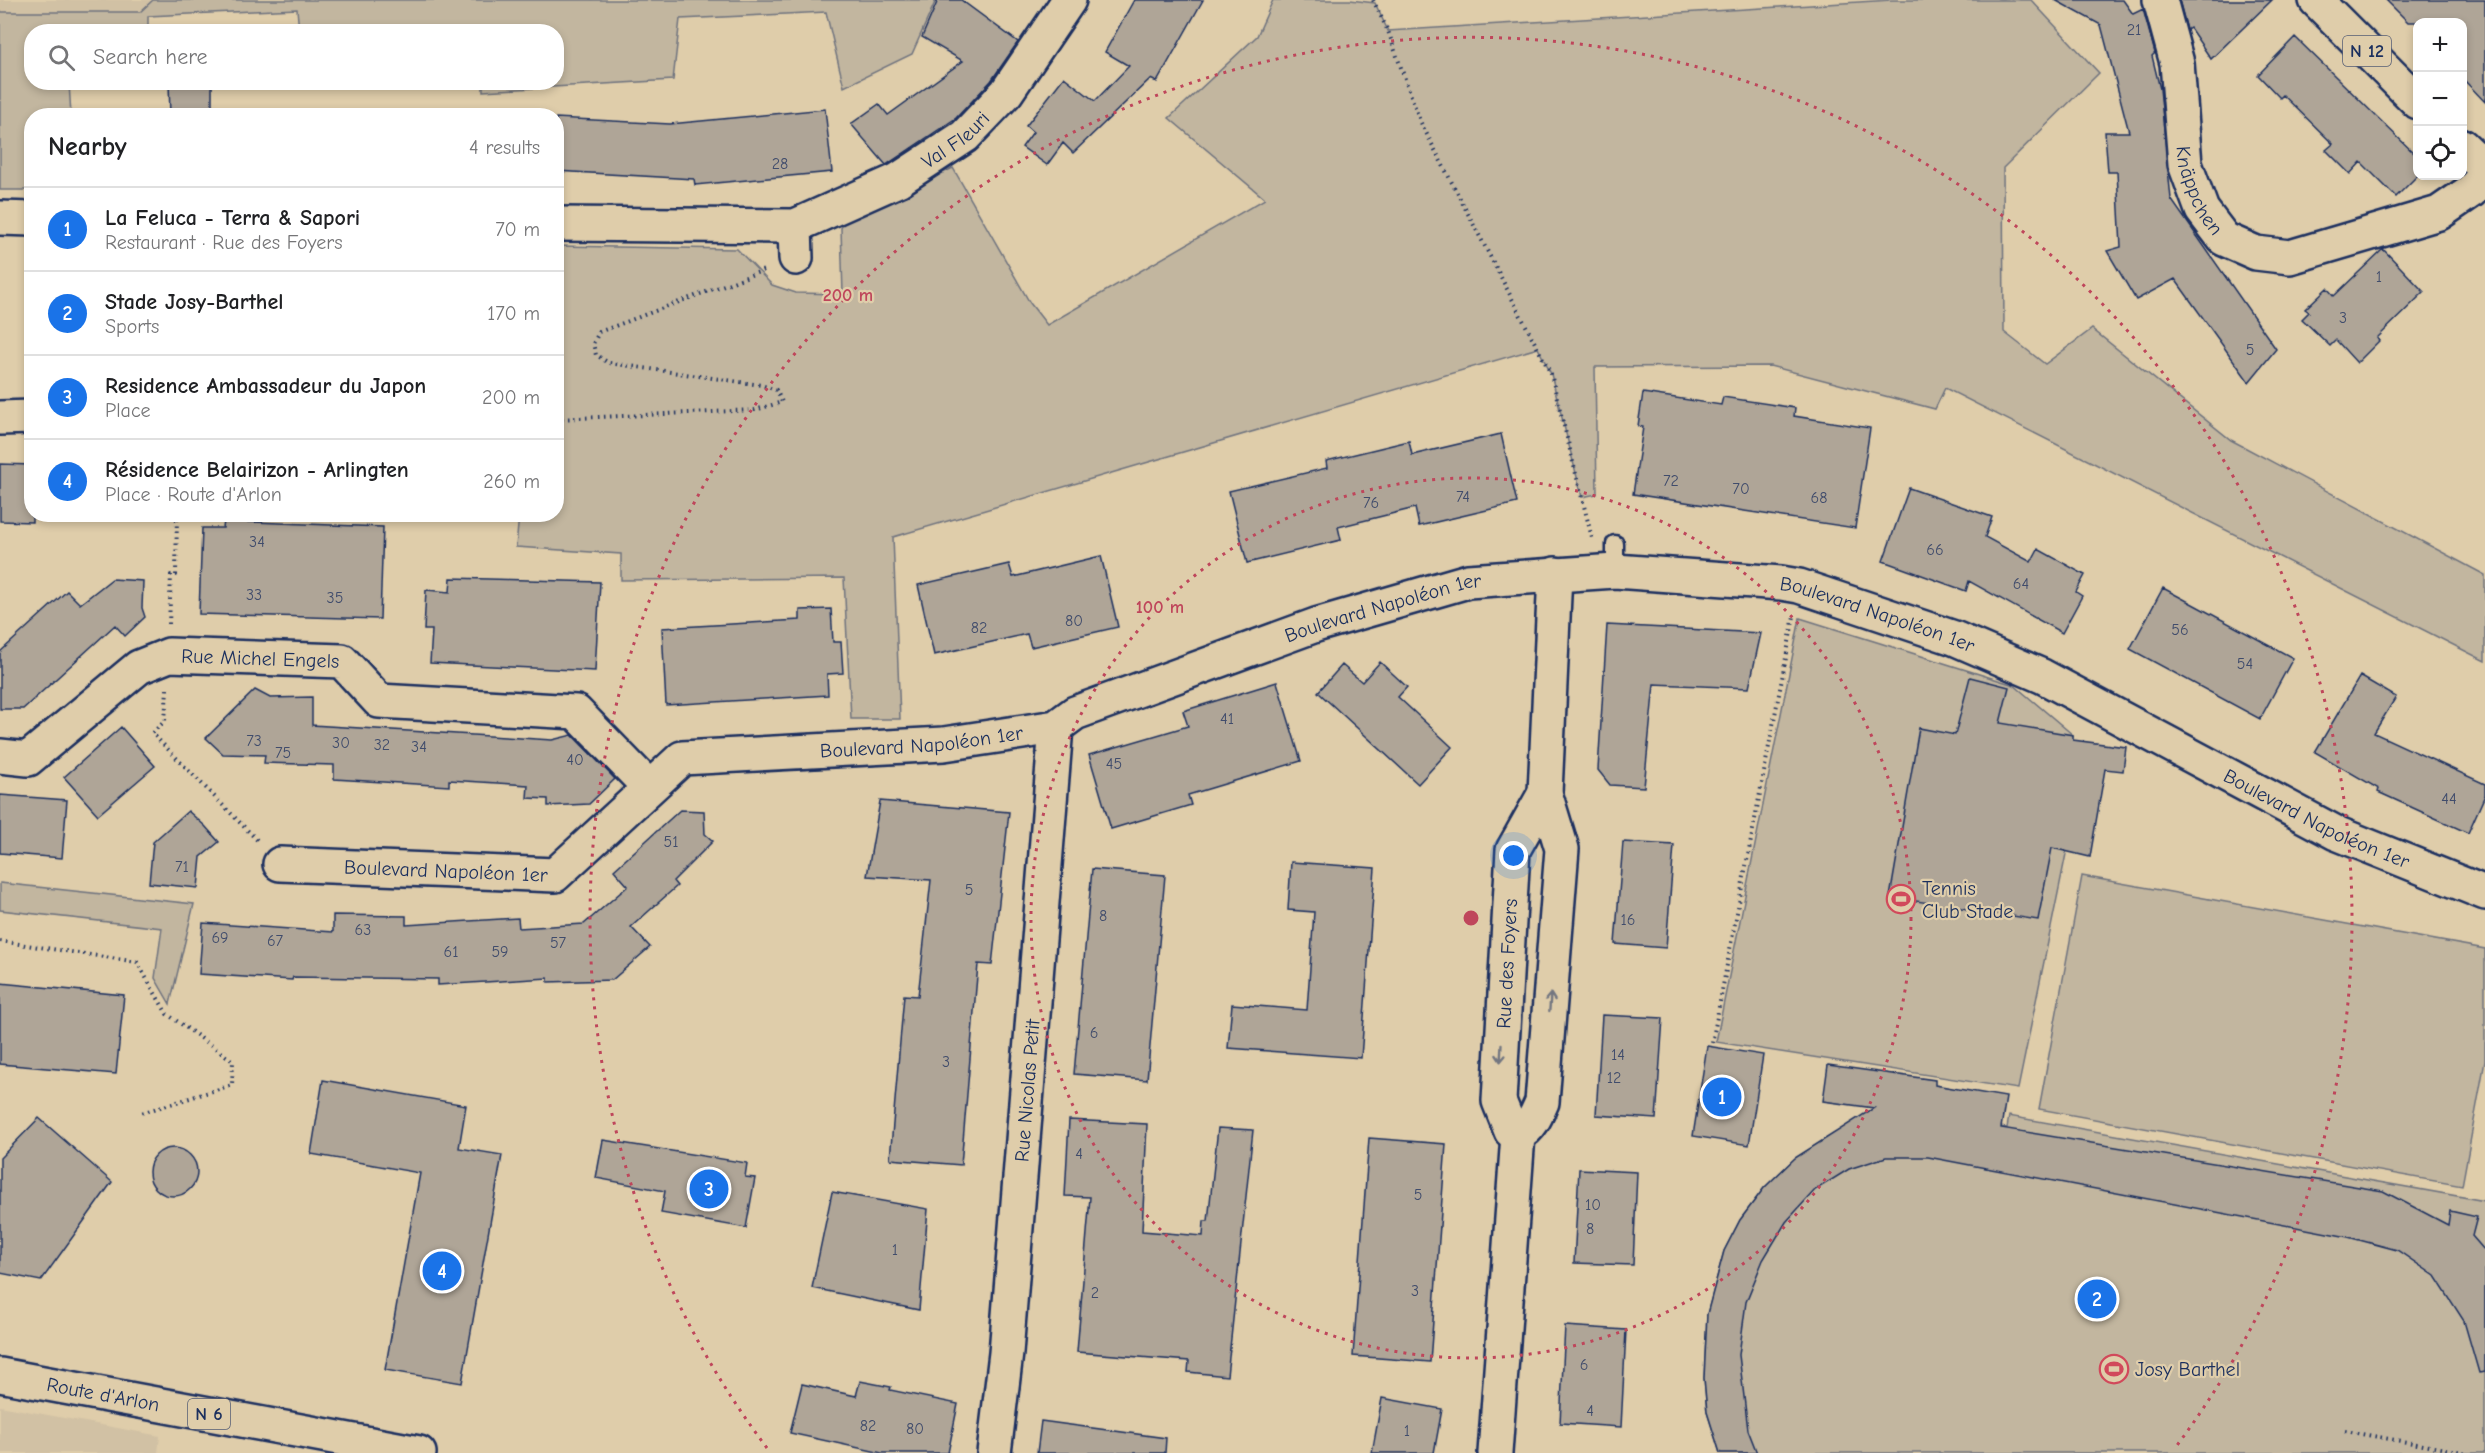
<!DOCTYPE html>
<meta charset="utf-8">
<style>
body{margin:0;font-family:"Comic Neue",sans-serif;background:#f6f6f6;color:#202124}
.controls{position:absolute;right:18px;top:18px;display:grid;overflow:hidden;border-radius:12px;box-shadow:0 3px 9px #0003}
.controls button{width:54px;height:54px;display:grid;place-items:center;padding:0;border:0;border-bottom:2px solid #e0e0e0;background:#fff;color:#202124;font:30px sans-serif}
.you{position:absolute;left:1514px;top:856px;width:21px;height:21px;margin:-15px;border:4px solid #fff;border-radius:50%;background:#1a73e8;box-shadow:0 0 0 9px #1a73e833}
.badge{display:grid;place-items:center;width:39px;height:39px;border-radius:50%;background:#1a73e8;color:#fff;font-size:20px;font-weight:700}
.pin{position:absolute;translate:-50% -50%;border:3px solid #fff;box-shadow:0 2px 6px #0006}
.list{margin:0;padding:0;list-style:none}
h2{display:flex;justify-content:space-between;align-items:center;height:78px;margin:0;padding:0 24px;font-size:26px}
h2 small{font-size:20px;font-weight:400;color:#757577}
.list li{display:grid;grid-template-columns:39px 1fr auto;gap:18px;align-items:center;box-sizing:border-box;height:84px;padding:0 24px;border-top:2px solid #e0e0e0}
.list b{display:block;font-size:22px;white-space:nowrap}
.list p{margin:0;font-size:20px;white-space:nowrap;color:#757577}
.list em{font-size:20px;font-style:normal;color:#757577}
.icon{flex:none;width:33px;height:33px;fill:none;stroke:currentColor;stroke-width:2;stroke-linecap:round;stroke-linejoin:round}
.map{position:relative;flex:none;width:2485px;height:1453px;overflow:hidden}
.search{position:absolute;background:#fff;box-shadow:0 3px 9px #0003;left:24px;top:24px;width:540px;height:66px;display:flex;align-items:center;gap:15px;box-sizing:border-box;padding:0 21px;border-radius:24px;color:#757577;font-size:22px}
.panel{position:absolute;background:#fff;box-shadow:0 3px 9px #0003;left:24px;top:108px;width:540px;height:414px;border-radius:24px}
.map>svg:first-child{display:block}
.built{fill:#d1c1a4}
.green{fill:#c2b69f;stroke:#6e727e;stroke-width:1.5}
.building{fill:#afa597;stroke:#1b2f5e;stroke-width:1.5}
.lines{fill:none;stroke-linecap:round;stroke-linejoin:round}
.lane-casing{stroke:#1b2f5e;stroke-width:21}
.street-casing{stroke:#1b2f5e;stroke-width:38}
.primary-casing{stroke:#1b2f5e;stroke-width:38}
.path{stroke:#1b2f5e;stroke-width:4;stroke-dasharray:1.5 4.5;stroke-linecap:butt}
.lane{stroke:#dfcdaa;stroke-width:16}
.street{stroke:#dfcdaa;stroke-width:33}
.primary{stroke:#dfcdaa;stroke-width:33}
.oneway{stroke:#737680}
.ring{fill:none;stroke:#bf465b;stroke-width:3;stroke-dasharray:3 6}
.labels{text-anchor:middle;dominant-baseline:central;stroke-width:4.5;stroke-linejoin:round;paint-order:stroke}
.number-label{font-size:16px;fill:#404c6c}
.shield{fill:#dfcdaa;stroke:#565e75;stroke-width:1.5}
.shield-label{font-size:18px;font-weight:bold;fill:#1b2f5e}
.street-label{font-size:20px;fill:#1b2f5e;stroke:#dfcdaa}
.poi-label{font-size:20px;fill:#1b2f5e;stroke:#dfcdaa;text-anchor:start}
.centre{fill:#bf465b;stroke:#dfcdaa;stroke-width:3}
.ring-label{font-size:18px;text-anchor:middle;font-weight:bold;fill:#bf465b;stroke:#dfcdaa;stroke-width:4.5;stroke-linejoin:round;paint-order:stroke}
</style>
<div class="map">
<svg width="2485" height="1453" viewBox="0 0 2485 1453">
<rect width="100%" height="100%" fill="#dfcdaa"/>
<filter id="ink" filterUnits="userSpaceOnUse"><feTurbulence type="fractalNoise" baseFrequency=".0167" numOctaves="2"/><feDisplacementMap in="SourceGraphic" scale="12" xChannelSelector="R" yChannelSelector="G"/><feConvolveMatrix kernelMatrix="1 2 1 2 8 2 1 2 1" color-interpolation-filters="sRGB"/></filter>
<g filter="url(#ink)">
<!-- built -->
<path class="built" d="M0,0H153L140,12H0Z
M0,1406L160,1436L158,1453H0Z"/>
<!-- green -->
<path class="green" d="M153,0H936L912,54L844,87L826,12L680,19L673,80L483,91V83L556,82V32L299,31L297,9L148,16V31L32,32V82L69,83L71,115L32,116L31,190H0V12H140Z
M1273,0H1350L1375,3L1388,31L1891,0H2031L2099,73L2003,168L2004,332L2045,364L2092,329L2231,440L2485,575V661L1945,388L1935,409L1770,366L1595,367L1597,494L1582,497L1551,374L1538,348L893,537L900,719H851L844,578L621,580V554L516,547L519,515L556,514L557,246L737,249L772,285L796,293L843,294L841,228L846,219L953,168L1030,303L1047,325L1265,199L1169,118L1257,36Z
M1800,618L2014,685L2073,735L2070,754L2086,756L2018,1089L1716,1042Z
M2082,876L2485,949V1061L2462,1186L2039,1109Z
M0,883L194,904L170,1004L155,978L162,928L0,910Z
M1901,1116H1931L2007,1128L2009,1116L2485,1201V1453H1720L1707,1412L1704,1378L1707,1314L1724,1251L1740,1220L1764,1188L1795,1158L1835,1133Z"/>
<!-- building -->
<path class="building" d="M938,0H961L1018,42L991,81L956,118L886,165L851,124L879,104L888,115L963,61L922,37Z
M1134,0H1203L1157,82L1150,79L1073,153L1063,143L1047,165L1022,147L1033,132L1026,126L1064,77L1095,101L1129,66L1105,52Z
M2055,0H2123L2133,14L2143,9L2155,53L2152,56L2160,89L2171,199L2276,349L2249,382L2175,279L2136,300L2107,251L2121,247L2117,172H2108L2105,132H2129L2101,25Z
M2179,0H2272L2211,59L2190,28L2187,30Z
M2386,0H2485V102L2463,79V22H2408Z
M2295,37L2418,157V175L2396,197L2361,162L2350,174L2326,150L2333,144L2283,95L2280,98L2258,75Z
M169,82H212V116H170Z
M825,109L832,172L695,185L694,179L556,171V118L670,124Z
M2383,249L2424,292L2377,338L2379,341L2357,363L2336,340L2330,346L2302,319L2309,312L2305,309L2327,288L2334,296Z
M1643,393L1721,405L1723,397L1795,408L1794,416L1870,428L1855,528L1633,494L1643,427L1638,426Z
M1501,434L1517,503L1419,526L1415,508L1338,527L1341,540L1247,563L1229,491L1327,468L1326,461L1409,441L1412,455Z
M0,464L32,465V522L0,521Z
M1909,488L1992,517L1985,537L2031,562L2038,549L2085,575L2076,592L2082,596L2062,633L1969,581L1966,591L1883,561Z
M224,521L383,527L380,619L199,614L202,528H223Z
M1101,556L1118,627L1031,647L1027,634L934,655L918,585L1009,564L1013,577Z
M451,578L600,582L595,671L430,663L432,630H424L426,590L450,592Z
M112,579L143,581L142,608L145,617L125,636L115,625L23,709H0V652L67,591L80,604Z
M2163,588L2293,658L2260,719L2130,649Z
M831,609L833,642H841L843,673L827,674L828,695L666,705L662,628L800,620V610Z
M1607,625L1761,633L1749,688L1654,684L1644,787L1610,785L1598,770Z
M1380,662L1407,687L1398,697L1452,747L1418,784L1318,692L1342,665L1362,682Z
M2360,676L2396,697L2374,733L2485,784V795L2468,833L2378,792L2379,789L2315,752Z
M1970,677L2009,687L2000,723L2073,735V740L2126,747L2123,771L2105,769L2090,857L2052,848L2038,920L1890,897L1919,728L1955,735Z
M1277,682L1301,761L1188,795L1191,805L1111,829L1089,755L1188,726L1183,711Z
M255,690L270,698L312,697V725L552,740L572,735L615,779L589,804L548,806V799L527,798L528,785L449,780V786L334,779V765L264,763L265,755L223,754L206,738Z
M121,727L155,766L98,815L64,777Z
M0,795L67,800L62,858L0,853Z
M880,801L1009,812L992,965L978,964L961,1165L890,1159L904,995L918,996L931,880L867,876Z
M680,810L704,811L705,834L713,841L673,881L677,886L631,927L650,947L612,980L548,982V978L438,985V979L293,977L292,980L199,974L203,923L333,932V915L406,916V925L518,918L519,928L584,924L628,886L614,870Z
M188,811L205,826L219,842L201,857L198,888L149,883L153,842Z
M1623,842L1674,845L1666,948L1615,944Z
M1291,862L1375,868L1361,1058L1228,1048L1232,1004L1307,1010L1314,912L1288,910Z
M1092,869L1165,875L1147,1080L1074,1074Z
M0,983L124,995L116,1074L0,1064Z
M1602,1015L1663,1018L1656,1119L1596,1115Z
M1707,1046L1763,1055L1749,1145L1693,1136Z
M1828,1065L1935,1080V1085L2006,1097L2001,1128L2383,1191L2448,1225L2450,1211L2477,1217L2472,1236L2485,1251V1372L2479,1373L2464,1321L2435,1276L2397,1250L2348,1237L1928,1157H1886L1849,1169L1815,1190L1786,1222L1763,1260L1746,1302L1739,1355L1748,1430L1757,1453H1720L1707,1412L1704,1378L1707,1314L1724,1251L1740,1220L1764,1188L1795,1158L1874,1108L1823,1101Z
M323,1080L466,1105L459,1148L502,1155L462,1383L385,1370L420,1173L311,1154Z
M39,1118L112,1182L41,1281L0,1273V1158Z
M1069,1120L1147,1124L1142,1231L1203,1236L1204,1221H1208L1218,1128L1253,1130L1227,1376L1188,1372L1189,1361L1077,1352L1090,1197L1065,1196Z
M1369,1138L1446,1144L1430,1362L1353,1356Z
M603,1140L747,1163L745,1177L755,1178L746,1228L661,1213L665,1191L596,1178Z
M149 1172a24 24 0 1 1 48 0a24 24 0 1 1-48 0Z
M1579,1169L1637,1172L1633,1265L1574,1263Z
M832,1192L928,1209L919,1310L812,1288Z
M1565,1326L1626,1330L1621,1427L1560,1423Z
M860,1381L891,1387L890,1390L958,1404L948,1453H882L790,1433L802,1384L856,1396Z
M1382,1398L1442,1409L1434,1453H1372Z
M1041,1421L1166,1438L1165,1453H1037Z"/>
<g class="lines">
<!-- lane casing -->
<g class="lane-casing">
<path id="lane" d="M1615,544V571"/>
</g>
<!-- street casing -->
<g class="street-casing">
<g id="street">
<path id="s1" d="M2160,0L2177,63L2185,164L2202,210L2224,239L2256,253L2290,257L2439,213L2471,191L2485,176"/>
<path d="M0,218L32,219"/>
<path id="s2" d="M556,224L795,226L898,180L965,136L1006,93L1069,0"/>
<path d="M795,226L796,258"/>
<path d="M0,418L32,417"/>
<path id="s3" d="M0,756L28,759L139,667L169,655L342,661L379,701L576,712L649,787"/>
<path id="s4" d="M280,864L555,875L682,758L944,744L1056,727L1075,713L1316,625L1468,581L1615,571L1781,583L1799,586L1954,638L2042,676L2336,833L2485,893"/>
<path d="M1518,1135C1531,1128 1536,1116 1542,1102L1562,849L1545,793L1555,574"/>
<path id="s5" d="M1518,1135L1511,1131L1499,1101L1513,850L1545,793"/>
<path id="s6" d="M994,1453L1006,1353L1056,727"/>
<path d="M1495,1453L1518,1135"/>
</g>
</g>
<!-- primary casing -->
<g class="primary-casing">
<g id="primary">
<path d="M2316,0L2418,102"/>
<path d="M2462,146L2485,168"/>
<path id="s7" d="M0,1375L419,1453"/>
</g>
</g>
<!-- path -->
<path class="path" d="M1373,0L1388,31L1420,121L1551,374L1592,538
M556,419L755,410L782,402L776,390L761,385L609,363L596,355L593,344L599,332L767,269
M169,624L171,575H176L177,514
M167,689L165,721L152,733L259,842
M0,941L137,962L167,1014L233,1061L232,1085L141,1113
M1712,1043L1794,616
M2345,1431L2468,1453"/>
<!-- lane -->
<use href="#lane" class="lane"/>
<!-- street -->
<use href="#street" class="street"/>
<!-- primary -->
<use href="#primary" class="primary"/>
</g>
<!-- one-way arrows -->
<defs><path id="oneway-shaft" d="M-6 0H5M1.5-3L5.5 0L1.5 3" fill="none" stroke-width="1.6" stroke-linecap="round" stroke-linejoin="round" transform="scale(1.5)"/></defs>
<g class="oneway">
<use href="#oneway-shaft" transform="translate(1550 1002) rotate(-86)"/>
<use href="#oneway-shaft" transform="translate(1501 1053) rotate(93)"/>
</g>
</g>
<!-- distance rings -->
<g class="ring">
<circle cx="1471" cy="918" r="440"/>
<path d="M767 1448A881 881 0 1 1 2175 1448"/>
</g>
<!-- icons -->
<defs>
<g id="stadium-ring" transform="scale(1.5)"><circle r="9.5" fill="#dfcdaa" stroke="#d1495b" stroke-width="1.5"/><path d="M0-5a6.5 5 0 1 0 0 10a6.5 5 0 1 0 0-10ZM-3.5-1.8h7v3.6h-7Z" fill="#d1495b"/></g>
</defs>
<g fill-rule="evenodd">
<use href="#stadium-ring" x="1901" y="899"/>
<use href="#stadium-ring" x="2114" y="1369"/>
</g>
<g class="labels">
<!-- number labels -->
<g class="number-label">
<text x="2134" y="30">21</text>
<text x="780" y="164">28</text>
<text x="2379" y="277">1</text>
<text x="2343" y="318">3</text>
<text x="2250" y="350">5</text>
<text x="1671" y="481">72</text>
<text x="1741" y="489">70</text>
<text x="1463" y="497">74</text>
<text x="1819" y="498">68</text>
<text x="1371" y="503">76</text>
<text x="257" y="542">34</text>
<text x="1935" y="550">66</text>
<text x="2021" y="584">64</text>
<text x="254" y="595">33</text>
<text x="335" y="598">35</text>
<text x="1074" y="621">80</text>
<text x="979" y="628">82</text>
<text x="2180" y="630">56</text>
<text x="2245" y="664">54</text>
<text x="1227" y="719">41</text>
<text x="254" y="741">73</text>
<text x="341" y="743">30</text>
<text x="382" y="745">32</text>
<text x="419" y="747">34</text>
<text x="283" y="753">75</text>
<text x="575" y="760">40</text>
<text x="1114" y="764">45</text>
<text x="2449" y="799">44</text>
<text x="671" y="842">51</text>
<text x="182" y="867">71</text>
<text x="969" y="890">5</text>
<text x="1103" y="916">8</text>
<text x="1628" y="920">16</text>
<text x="363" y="930">63</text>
<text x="220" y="938">69</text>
<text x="275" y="941">67</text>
<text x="558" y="943">57</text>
<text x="451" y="952">61</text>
<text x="500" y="952">59</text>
<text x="1094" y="1033">6</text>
<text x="1618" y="1055">14</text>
<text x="946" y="1062">3</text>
<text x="1614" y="1078">12</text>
<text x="1079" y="1154">4</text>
<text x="1418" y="1195">5</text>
<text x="1593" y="1205">10</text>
<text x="1590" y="1229">8</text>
<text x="895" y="1250">1</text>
<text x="1415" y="1291">3</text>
<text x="1095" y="1293">2</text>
<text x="1584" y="1365">6</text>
<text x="1590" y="1411">4</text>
<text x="868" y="1426">82</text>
<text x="915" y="1429">80</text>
<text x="1407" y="1431">1</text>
</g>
<!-- shield labels -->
<g class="shield">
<rect x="2343" y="36" width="48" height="30" rx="4.5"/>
<rect x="188" y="1399" width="42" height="30" rx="4.5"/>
</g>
<g class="shield-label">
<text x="2367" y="51">N 12</text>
<text x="209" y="1414">N 6</text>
</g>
<!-- street labels -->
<g class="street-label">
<text stroke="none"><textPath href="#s2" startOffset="422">Val Fleuri</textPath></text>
<text stroke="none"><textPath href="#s1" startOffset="196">Knäppchen</textPath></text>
<text stroke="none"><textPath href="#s4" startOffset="1173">Boulevard Napoléon 1er</textPath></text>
<text stroke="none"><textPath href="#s4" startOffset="1677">Boulevard Napoléon 1er</textPath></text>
<text stroke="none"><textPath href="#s3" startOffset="296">Rue Michel Engels</textPath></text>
<text stroke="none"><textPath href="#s4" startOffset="688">Boulevard Napoléon 1er</textPath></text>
<text stroke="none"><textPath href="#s4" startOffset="2163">Boulevard Napoléon 1er</textPath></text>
<text stroke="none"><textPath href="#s4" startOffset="166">Boulevard Napoléon 1er</textPath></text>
<text stroke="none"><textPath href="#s5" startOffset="178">Rue des Foyers</textPath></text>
<text stroke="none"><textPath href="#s6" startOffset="364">Rue Nicolas Petit</textPath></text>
<text stroke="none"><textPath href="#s7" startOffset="105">Route d'Arlon</textPath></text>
</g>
<!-- poi labels -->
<g class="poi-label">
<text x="1922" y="888">Tennis<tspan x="1922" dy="23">Club Stade</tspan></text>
<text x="2135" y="1369">Josy Barthel</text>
</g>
</g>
<circle cx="1471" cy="918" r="9" class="centre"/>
<g class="ring-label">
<text x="848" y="301">200 m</text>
<text x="1160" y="613">100 m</text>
</g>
</svg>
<div class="controls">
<button>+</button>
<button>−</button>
<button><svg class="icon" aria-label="locate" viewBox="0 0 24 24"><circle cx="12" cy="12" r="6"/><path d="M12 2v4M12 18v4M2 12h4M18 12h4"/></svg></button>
</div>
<div class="you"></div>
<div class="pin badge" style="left:1722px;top:1097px">1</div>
<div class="pin badge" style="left:2097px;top:1299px">2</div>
<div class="pin badge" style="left:709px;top:1189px">3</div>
<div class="pin badge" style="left:442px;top:1271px">4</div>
<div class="search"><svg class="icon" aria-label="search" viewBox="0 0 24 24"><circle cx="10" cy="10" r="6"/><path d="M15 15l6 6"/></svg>Search here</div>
<section class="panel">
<h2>Nearby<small>4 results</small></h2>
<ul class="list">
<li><span class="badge">1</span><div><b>La Feluca - Terra &amp; Sapori</b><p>Restaurant · Rue des Foyers</p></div><em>70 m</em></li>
<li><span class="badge">2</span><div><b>Stade Josy-Barthel</b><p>Sports</p></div><em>170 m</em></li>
<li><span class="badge">3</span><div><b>Residence Ambassadeur du Japon</b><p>Place</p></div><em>200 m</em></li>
<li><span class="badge">4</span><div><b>Résidence Belairizon - Arlingten</b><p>Place · Route d'Arlon</p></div><em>260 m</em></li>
</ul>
</section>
</div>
